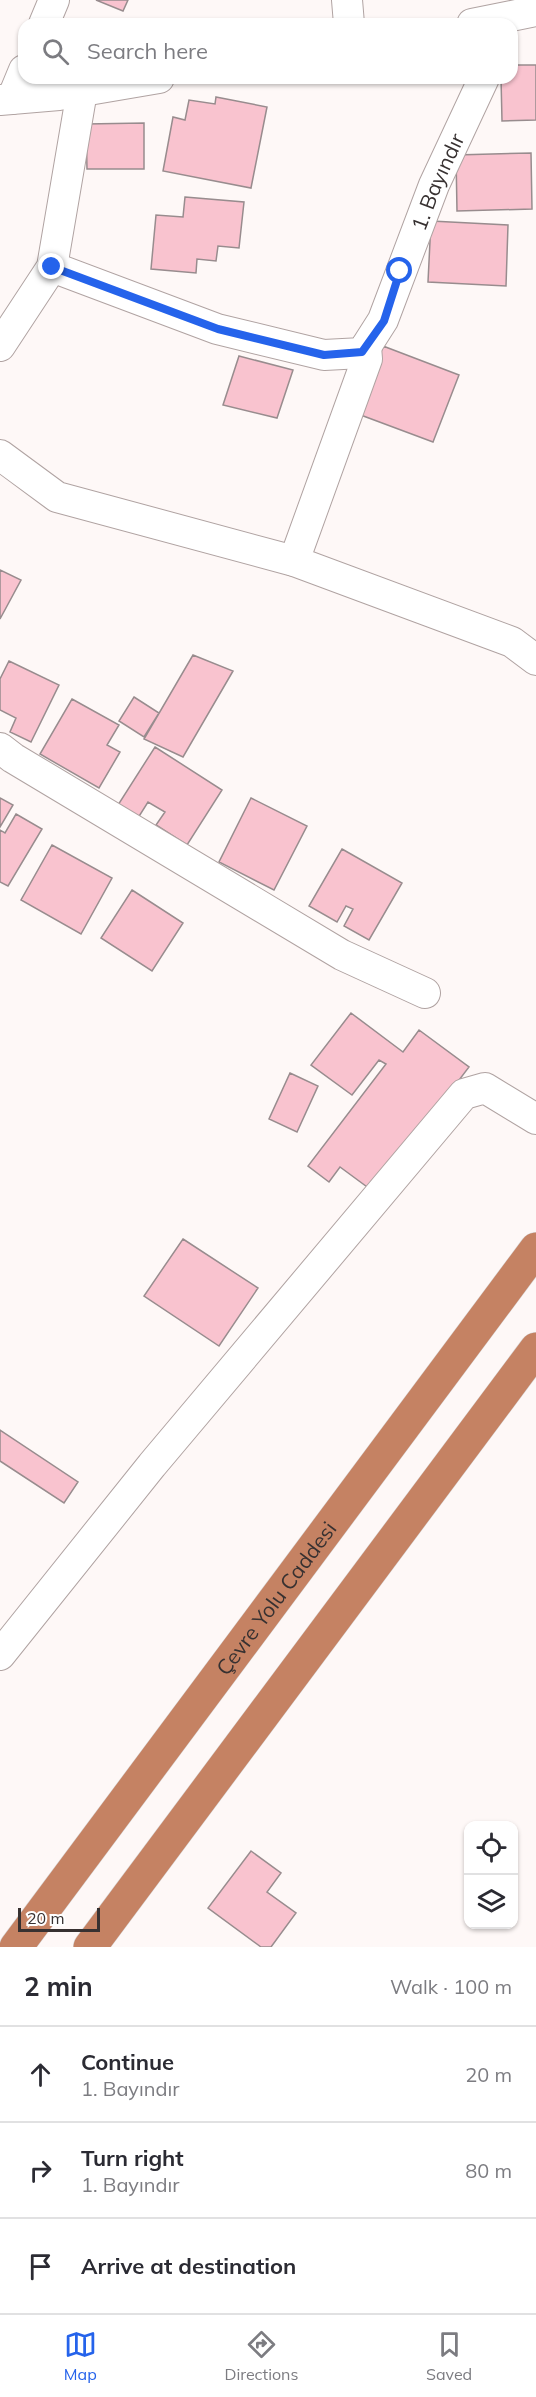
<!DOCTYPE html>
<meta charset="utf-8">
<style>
body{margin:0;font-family:Mulish,sans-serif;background:#f7f7f7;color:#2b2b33}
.controls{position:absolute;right:18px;bottom:18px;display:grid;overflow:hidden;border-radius:12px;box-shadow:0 2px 4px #0004}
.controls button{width:54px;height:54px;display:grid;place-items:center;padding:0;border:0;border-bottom:2px solid #e1e1e2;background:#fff;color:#2b2b33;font:30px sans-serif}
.scale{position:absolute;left:18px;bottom:15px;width:82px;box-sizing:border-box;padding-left:6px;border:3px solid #373131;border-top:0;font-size:16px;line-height:21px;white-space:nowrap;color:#373131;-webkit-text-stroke:4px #fff;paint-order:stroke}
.stop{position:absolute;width:18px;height:18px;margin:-14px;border:4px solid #2563eb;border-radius:50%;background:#fff}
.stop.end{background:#2563eb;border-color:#fff;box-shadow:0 2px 6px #0008}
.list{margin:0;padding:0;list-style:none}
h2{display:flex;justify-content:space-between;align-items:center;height:78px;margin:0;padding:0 24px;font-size:26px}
h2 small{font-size:20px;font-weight:400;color:#7c7c81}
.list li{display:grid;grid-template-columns:39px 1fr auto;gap:18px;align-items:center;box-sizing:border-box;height:96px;padding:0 24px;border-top:2px solid #e1e1e2}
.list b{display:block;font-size:22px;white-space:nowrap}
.list p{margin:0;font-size:20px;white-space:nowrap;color:#7c7c81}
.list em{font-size:20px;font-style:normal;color:#7c7c81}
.icon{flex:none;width:33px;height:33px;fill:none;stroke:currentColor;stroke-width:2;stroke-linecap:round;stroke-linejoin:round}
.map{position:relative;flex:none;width:536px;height:1947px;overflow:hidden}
.search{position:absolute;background:#fff;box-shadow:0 2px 4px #0004;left:18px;right:18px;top:18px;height:66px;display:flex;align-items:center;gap:15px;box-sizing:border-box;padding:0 21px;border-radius:18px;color:#7c7c81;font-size:22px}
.sheet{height:366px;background:#fff}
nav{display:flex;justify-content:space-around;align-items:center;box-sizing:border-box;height:84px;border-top:2px solid #e1e1e2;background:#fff;font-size:16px;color:#7c7c81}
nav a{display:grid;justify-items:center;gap:3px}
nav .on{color:#2563eb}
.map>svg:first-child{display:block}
.building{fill:#f9c3cf;stroke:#988c8e;stroke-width:1.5}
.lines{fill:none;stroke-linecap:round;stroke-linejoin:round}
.minor-casing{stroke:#b0a3a2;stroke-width:32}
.highway-casing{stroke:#d7d6d6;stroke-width:34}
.minor{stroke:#fff;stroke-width:30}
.highway{stroke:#c58263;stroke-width:33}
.route{stroke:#2563eb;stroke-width:8}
.labels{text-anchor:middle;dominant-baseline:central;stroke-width:4.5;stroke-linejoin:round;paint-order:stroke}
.street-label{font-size:21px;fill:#373131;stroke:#fff}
</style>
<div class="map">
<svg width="536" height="1947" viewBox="0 0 536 1947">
<rect width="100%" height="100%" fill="#fef8f7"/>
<!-- building -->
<path class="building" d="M96,0H128L123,11Z
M512,65H536V120L502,121L501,78H512Z
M216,97L267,107L251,188L163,171L173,117L185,120L189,100L215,104Z
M144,123V169H87L86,124Z
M531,153L532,209L457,211L456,155Z
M185,197L244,202L239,248L218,246L216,261L197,259L196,273L151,269L156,215L183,217Z
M431,221L508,225L506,286L428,282Z
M383,346L459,375L433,442L358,414Z
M239,356L293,370L277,418L223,405Z
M0,570L21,580L0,619Z
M193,655L233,671L183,757L144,739Z
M9,661L59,685L31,742L10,732L16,718L0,710V679Z
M134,697L159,713L144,737L119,721Z
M72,699L119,725L107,745L120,752L99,788L40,754Z
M155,747L222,790L187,845L156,825L165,812L148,802L138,818L118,805Z
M0,798L13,805L0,827Z
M251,798L307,826L274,890L219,862Z
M16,814L42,829L8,886L0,882V830L5,833Z
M52,845L112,878L81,934L21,900Z
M342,849L402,883L369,940L344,926L353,909L346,906L337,922L309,906Z
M132,890L183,923L152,971L101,938Z
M351,1013L403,1052L419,1030L469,1067L374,1192L340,1167L329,1182L308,1166L386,1064L379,1060L352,1095L311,1065Z
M290,1073L318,1086L297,1132L269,1119Z
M183,1239L258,1288L219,1346L144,1296Z
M0,1430L78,1482L64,1503L0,1461Z
M251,1851L281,1873L267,1892L296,1913L271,1947H261L208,1908Z"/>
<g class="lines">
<!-- minor casing -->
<g class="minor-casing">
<g id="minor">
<path d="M347,0L349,24"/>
<path d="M44,24L54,0"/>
<path d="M472,24L536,11"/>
<path d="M12,99L24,70"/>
<path d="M0,100L59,95L159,78"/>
<path id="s1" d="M52,267L217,329L324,355L362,353L383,320L434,185L484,78"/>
<path d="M0,346L52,267L82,91"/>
<path d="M0,455L57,497L294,561L512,642L536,660"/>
<path d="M294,561L367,359L366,347"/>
<path d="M0,748L13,758L342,955L425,993"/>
<path d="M0,1655L152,1465L464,1094L485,1088L536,1119"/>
</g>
</g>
<!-- highway casing -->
<g class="highway-casing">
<g id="highway">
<path id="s2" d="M16,1947L536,1249"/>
<path d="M90,1947L536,1349"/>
</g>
</g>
<!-- minor -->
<use href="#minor" class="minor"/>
<!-- highway -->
<use href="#highway" class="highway"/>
</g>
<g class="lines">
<!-- route -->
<path class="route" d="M52,267L218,329L324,355L362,352L384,321L400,271"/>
</g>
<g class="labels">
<!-- street labels -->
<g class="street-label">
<text stroke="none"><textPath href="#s1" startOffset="512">1. Bayındır</textPath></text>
<text stroke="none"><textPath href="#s2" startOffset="435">Çevre Yolu Caddesi</textPath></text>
</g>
</g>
</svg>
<div class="controls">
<button><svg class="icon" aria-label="locate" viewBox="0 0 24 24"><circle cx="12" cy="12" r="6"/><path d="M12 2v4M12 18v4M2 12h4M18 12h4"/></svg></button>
<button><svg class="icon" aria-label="layers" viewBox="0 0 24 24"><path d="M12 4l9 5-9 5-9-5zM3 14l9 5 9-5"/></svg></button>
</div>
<div class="scale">20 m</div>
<div class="stop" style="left:400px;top:271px"></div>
<div class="stop end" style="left:52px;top:267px"></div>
<div class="search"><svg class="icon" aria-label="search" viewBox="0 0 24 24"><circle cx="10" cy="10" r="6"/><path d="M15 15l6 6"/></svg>Search here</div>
</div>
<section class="sheet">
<h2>2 min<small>Walk · 100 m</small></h2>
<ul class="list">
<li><svg class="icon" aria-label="ahead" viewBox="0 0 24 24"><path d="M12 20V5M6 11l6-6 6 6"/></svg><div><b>Continue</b><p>1. Bayındır</p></div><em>20 m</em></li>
<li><svg class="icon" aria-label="right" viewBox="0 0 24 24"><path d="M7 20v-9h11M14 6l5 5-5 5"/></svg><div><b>Turn right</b><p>1. Bayındır</p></div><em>80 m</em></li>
<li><svg class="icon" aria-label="arrive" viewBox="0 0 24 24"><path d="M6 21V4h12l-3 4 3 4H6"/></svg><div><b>Arrive at destination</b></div></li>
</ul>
</section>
<nav>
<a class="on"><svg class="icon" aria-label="map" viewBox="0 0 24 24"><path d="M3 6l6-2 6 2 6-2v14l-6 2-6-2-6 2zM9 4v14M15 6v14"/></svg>Map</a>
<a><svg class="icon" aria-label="directions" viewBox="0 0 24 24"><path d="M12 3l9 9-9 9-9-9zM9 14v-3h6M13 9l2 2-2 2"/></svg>Directions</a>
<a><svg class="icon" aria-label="saved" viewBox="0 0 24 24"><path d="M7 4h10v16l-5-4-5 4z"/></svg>Saved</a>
</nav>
